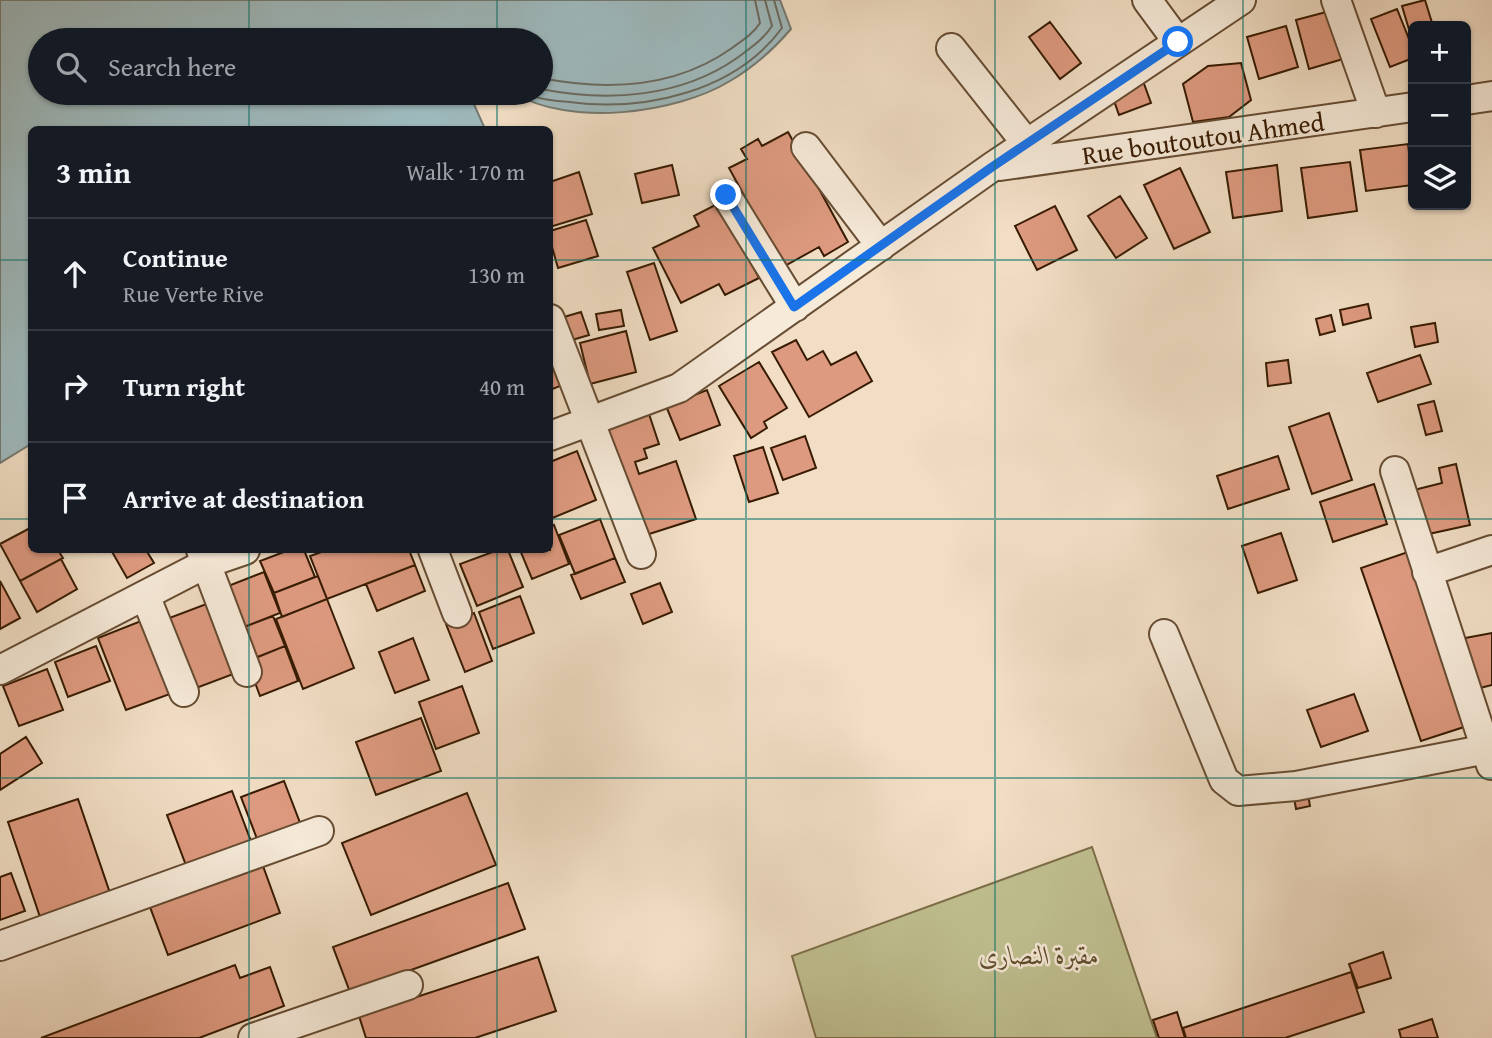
<!DOCTYPE html>
<meta charset="utf-8">
<style>
body{margin:0;font-family:"Gentium Book Plus",Amiri,serif;background:#242831;color:#f1f3f6}
.controls{position:absolute;right:21px;top:21px;display:grid;overflow:hidden;border-radius:10px;box-shadow:0 2px 5px #0004}
.controls button{width:63px;height:63px;display:grid;place-items:center;padding:0;border:0;border-bottom:2px solid #363941;background:#171b24;color:#f1f3f6;font:35px sans-serif}
.stop{position:absolute;width:21px;height:21px;margin:-16px;border:5px solid #1a73e8;border-radius:50%;background:#fff}
.stop.end{background:#1a73e8;border-color:#fff;box-shadow:0 2px 7px #0008}
.list{margin:0;padding:0;list-style:none}
h2{display:flex;justify-content:space-between;align-items:center;height:91px;margin:0;padding:0 28px;font-size:30px}
h2 small{font-size:23px;font-weight:400;color:#9ea1a6}
.list li{display:grid;grid-template-columns:46px 1fr auto;gap:21px;align-items:center;box-sizing:border-box;height:112px;padding:0 28px;border-top:2px solid #363941}
.list b{display:block;font-size:26px;white-space:nowrap}
.list p{margin:0;font-size:23px;white-space:nowrap;color:#9ea1a6}
.list em{font-size:23px;font-style:normal;color:#9ea1a6}
.icon{flex:none;width:38px;height:38px;fill:none;stroke:currentColor;stroke-width:2;stroke-linecap:round;stroke-linejoin:round}
.map{position:relative;flex:none;width:1492px;height:1038px;overflow:hidden}
.search{position:absolute;background:#171b24;box-shadow:0 2px 5px #0004;left:28px;top:28px;width:525px;height:77px;display:flex;align-items:center;gap:18px;box-sizing:border-box;padding:0 24px;border-radius:38px;color:#9ea1a6;font-size:26px}
.panel{position:absolute;background:#171b24;box-shadow:0 2px 5px #0004;left:28px;top:126px;width:525px;height:427px;border-radius:10px}
.map>svg:first-child{display:block}
.green{fill:#c0c091;stroke:#7c6e49;stroke-width:2}
.water{fill:#9ebabe;stroke:#757a72;stroke-width:2}
.lines{fill:none;stroke-linecap:round;stroke-linejoin:round}
.shore{stroke:#6a6a60;stroke-width:2}
.building{fill:#de9a80;stroke:#371b01;stroke-width:2}
.minor-casing{stroke:#664c32;stroke-width:32}
.minor{stroke:#f6ead9;stroke-width:28}
.route{stroke:#1a73e8;stroke-width:9}
.grid{fill:none;stroke:#0f766e;stroke-width:2;stroke-opacity:0.55}
.labels{text-anchor:middle;dominant-baseline:central;stroke-width:5;stroke-linejoin:round;paint-order:stroke}
.street-label{font-size:26px;fill:#371b01;stroke:#f6ead9}
.park-label{font-size:26px;font-style:italic;fill:#604d2c;stroke:#f6ead9}
</style>
<div class="map">
<svg width="1492" height="1038" viewBox="0 0 1492 1038">
<rect width="100%" height="100%" fill="#f1dec5"/>
<filter id="stains"><feTurbulence type="fractalNoise" baseFrequency=".00286" numOctaves="4"/><feColorMatrix values="0 0 0 0 .2 0 0 0 0 .09 0 0 0 0 .02 0 0 0 .5 -.17"/></filter>
<radialGradient id="worn" r=".72"><stop offset=".6" stop-color="#630" stop-opacity="0"/><stop offset="1" stop-color="#630" stop-opacity=".3"/></radialGradient>
<!-- green -->
<path class="green" d="M1092,847L1157,1038H816L792,956Z"/>
<!-- water -->
<path class="water" d="M0,0H780L791,29C773,50 754,67 730,81C676,114 569,127 514,93H541V40H40V93H469L485,129L32,130L31,444L0,463Z"/>
<g class="lines">
<!-- shore -->
<path class="shore" d="M541,78C607,91 676,88 732,48C743,40 753,34 760,23L755,0
M541,89C607,102 680,98 737,58C750,48 763,40 772,26L765,0
M527,93C539,100 556,101 569,102C644,112 735,92 782,28L774,0"/>
</g>
<!-- building -->
<path class="building" d="M1425,0L1433,26H1413V43L1402,6Z
M1397,9L1413,49V58L1390,67L1371,19Z
M1330,11L1343,59L1309,69L1296,20Z
M1050,22L1081,63L1060,79L1029,37Z
M1286,26L1298,67L1259,79L1247,37Z
M1241,63L1251,100L1229,117L1193,122L1183,84L1208,66Z
M1143,81L1151,103L1119,115L1111,92Z
M788,132L848,242L824,256L819,247L783,267L729,168L747,159L741,149L758,139L762,146Z
M1408,144L1413,185L1366,191L1360,150Z
M1350,162L1357,211L1308,218L1301,168Z
M672,165L679,195L642,203L635,174Z
M1277,165L1282,211L1233,218L1226,172Z
M1180,168L1210,232L1174,249L1144,185Z
M579,172L592,214L550,227V209H551L550,182Z
M1120,196L1147,238L1116,258L1088,216Z
M721,202L759,278L725,295L719,284L681,303L653,248L699,226L694,216Z
M1055,206L1077,250L1037,270L1015,226Z
M586,220L598,256L558,268L550,240V231Z
M654,263L677,331L650,340L627,272Z
M1368,304L1371,318L1343,325L1340,310Z
M621,310L624,326L599,330L596,314Z
M581,312L589,335L572,340L564,317Z
M1331,315L1335,331L1320,335L1316,319Z
M1435,323L1438,342L1415,347L1411,327Z
M626,331L636,372L590,384L580,343Z
M796,340L807,360L823,351L831,365L856,352L872,381L809,417L772,352Z
M1420,355L1431,384L1378,402L1367,373Z
M550,360L560,386L550,390Z
M1288,360L1291,383L1268,386L1266,363Z
M759,362L787,408L764,422L767,428L751,438L719,386Z
M707,390L720,425L680,440L666,406Z
M1434,401L1442,431L1426,435L1418,405Z
M646,405L659,444L644,449L647,458L635,462L639,474L676,461L696,519L643,536L602,419Z
M1329,413L1352,480L1312,494L1289,427Z
M805,436L816,468L783,480L771,448Z
M763,447L778,493L749,502L734,456Z
M577,451L596,500L550,519V462Z
M1278,456L1289,489L1228,509L1217,476Z
M1456,464L1470,525L1424,535L1414,490L1442,483L1439,468Z
M1374,484L1387,524L1333,542L1320,502Z
M600,519L615,558L575,574L559,535Z
M554,525L569,564L532,579L520,550H550V527Z
M32,527V550H58L63,558L20,581L0,544Z
M1281,533L1297,580L1258,593L1242,546Z
M111,550H146L154,563L127,578Z
M289,550H304L315,577L274,593L260,561Z
M327,550H409L415,565L327,599L310,556Z
M498,550H508L523,587L477,606L460,564Z
M1408,552L1467,726L1421,741L1361,568Z
M615,558L625,582L581,599L571,575Z
M61,559L77,589L37,612L20,581Z
M415,565L425,591L377,611L366,584Z
M264,572L280,613L239,629L223,588Z
M318,576L327,599L282,617L274,593Z
M0,581L20,618L0,629Z
M660,583L672,612L643,624L631,594Z
M520,596L534,633L493,649L479,612Z
M327,599L354,668L303,689L276,619Z
M209,603L236,673L191,690L164,620Z
M474,613L492,661L465,672L446,624Z
M273,616L285,646L251,660L239,629Z
M141,621L170,694L126,710L98,638Z
M1492,633V685L1476,689L1465,638Z
M413,638L429,680L395,693L379,652Z
M96,646L110,681L68,697L55,662Z
M285,646L298,681L260,696L247,661Z
M47,669L63,710L19,726L3,686Z
M462,686L479,733L436,749L419,702Z
M1354,694L1368,731L1321,747L1307,710Z
M421,718L441,771L376,795L356,742Z
M26,737L42,763L0,790V754Z
M284,781L302,828L259,844L241,797Z
M1307,789L1310,806L1296,809L1293,792Z
M232,791L252,844L187,868L167,815Z
M467,793L496,865L371,915L342,843Z
M78,799L112,899L42,923L8,822Z
M263,866L280,913L168,955L150,907Z
M11,873L25,911L0,920V877Z
M508,883L525,929L350,992L333,947Z
M1383,952L1391,978L1358,988L1349,964Z
M538,957L556,1011L475,1038H366L359,1016Z
M235,965L240,978L270,967L284,1006L199,1038H41Z
M1351,972L1364,1012L1285,1038H1186L1183,1028Z
M1177,1012L1185,1038H1159L1153,1020Z
M1432,1019L1438,1038H1401L1399,1030Z"/>
<g class="lines">
<!-- minor casing -->
<g class="minor-casing">
<path id="minor" d="M1147,0L1178,42
M1336,0L1376,113
M951,48L1027,144
M1466,100L1492,96
M806,147L881,246
M1000,166L1413,107
M726,195L795,307
M550,319L641,554
M550,436L679,388L992,167L1241,0
M1395,471L1491,765
M201,550L247,672
M433,550L457,613
M1427,572L1492,550
M145,595L184,692
M1164,634L1224,780L1238,791L1296,786L1487,749
M0,670L207,563L245,550
M0,946L319,831
M253,1038L408,985"/>
</g>
<!-- minor -->
<use href="#minor" class="minor"/>
</g>
<g class="lines">
<!-- route -->
<path class="route" d="M726,195L794,307L992,167L1178,42"/>
</g>
<!-- grid -->
<path class="grid" d="M249,0V40M497,0V40M746,0V1038M995,0V1038M1243,0V1038M249,93V130M497,93V130M0,260H32M550,260H1492M0,519H32M550,519H1492M249,550V1038M497,550V1038M0,778H1492"/>
<g class="labels">
<!-- street labels -->
<g class="street-label">
<text transform="translate(1203 138) rotate(-8)">Rue boutoutou Ahmed</text>
</g>
<!-- park labels -->
<g class="park-label">
<text x="1039" y="954">مقبرة النصارى</text>
</g>
</g>
<rect width="100%" height="100%" filter="url(#stains)"/>
<rect width="100%" height="100%" fill="url(#worn)"/>
</svg>
<div class="controls">
<button>+</button>
<button>−</button>
<button><svg class="icon" aria-label="layers" viewBox="0 0 24 24"><path d="M12 4l9 5-9 5-9-5zM3 14l9 5 9-5"/></svg></button>
</div>
<div class="stop" style="left:1178px;top:42px"></div>
<div class="stop end" style="left:726px;top:195px"></div>
<div class="search"><svg class="icon" aria-label="search" viewBox="0 0 24 24"><circle cx="10" cy="10" r="6"/><path d="M15 15l6 6"/></svg>Search here</div>
<section class="panel">
<h2>3 min<small>Walk · 170 m</small></h2>
<ul class="list">
<li><svg class="icon" aria-label="ahead" viewBox="0 0 24 24"><path d="M12 20V5M6 11l6-6 6 6"/></svg><div><b>Continue</b><p>Rue Verte Rive</p></div><em>130 m</em></li>
<li><svg class="icon" aria-label="right" viewBox="0 0 24 24"><path d="M7 20v-9h11M14 6l5 5-5 5"/></svg><div><b>Turn right</b></div><em>40 m</em></li>
<li><svg class="icon" aria-label="arrive" viewBox="0 0 24 24"><path d="M6 21V4h12l-3 4 3 4H6"/></svg><div><b>Arrive at destination</b></div></li>
</ul>
</section>
</div>
